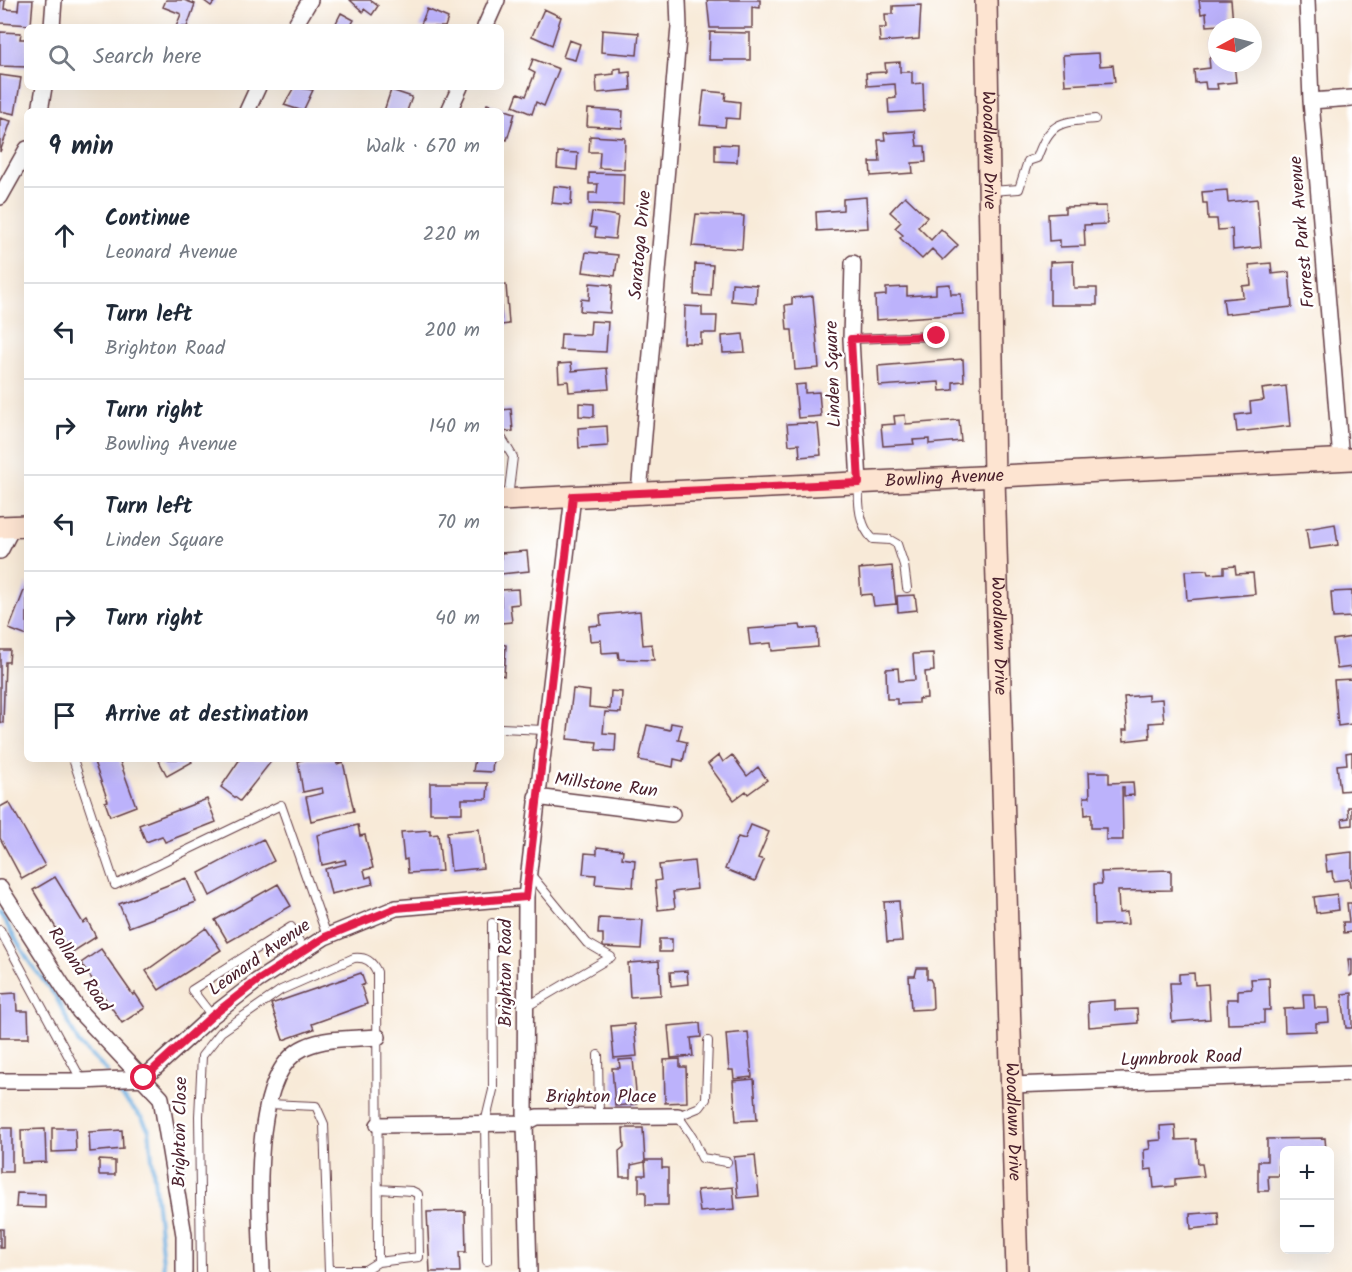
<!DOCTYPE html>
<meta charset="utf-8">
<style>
body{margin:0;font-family:Kalam,sans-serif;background:#f2f2f3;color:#1f2937}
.controls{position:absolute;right:18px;bottom:18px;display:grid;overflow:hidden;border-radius:9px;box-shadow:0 6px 24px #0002}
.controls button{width:54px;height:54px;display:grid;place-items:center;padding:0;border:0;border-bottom:2px solid #e0e1e3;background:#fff;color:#1f2937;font:30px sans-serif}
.compass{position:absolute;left:1208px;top:18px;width:54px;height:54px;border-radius:50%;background:#fff;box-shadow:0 6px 24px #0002;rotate:263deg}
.stop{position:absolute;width:18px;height:18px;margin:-14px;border:4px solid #e11d48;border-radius:50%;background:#fff}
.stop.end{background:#e11d48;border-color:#fff;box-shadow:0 2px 6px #0008}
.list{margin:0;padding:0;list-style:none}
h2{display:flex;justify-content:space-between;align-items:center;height:78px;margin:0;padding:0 24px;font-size:26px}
h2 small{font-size:20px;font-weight:400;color:#747a83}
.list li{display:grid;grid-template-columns:39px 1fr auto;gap:18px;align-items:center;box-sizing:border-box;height:96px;padding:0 24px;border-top:2px solid #e0e1e3}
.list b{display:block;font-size:22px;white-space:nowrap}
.list p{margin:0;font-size:20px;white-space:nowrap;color:#747a83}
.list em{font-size:20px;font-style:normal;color:#747a83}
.icon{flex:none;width:33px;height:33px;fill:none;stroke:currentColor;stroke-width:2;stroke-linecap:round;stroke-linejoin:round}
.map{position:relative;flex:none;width:1352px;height:1272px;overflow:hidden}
.search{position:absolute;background:#fff;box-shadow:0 6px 24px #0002;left:24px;top:24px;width:480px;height:66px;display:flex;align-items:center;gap:15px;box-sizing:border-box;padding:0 21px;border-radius:9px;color:#747a83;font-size:22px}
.panel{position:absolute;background:#fff;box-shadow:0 6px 24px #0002;left:24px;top:108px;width:480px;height:654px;border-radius:9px}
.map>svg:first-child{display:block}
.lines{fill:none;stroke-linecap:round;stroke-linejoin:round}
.stream{stroke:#6bade0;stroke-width:4}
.building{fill:#bcb2fb}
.lane-casing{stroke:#643d45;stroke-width:10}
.street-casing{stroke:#643d45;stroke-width:18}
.secondary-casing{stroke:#643d45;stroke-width:24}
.lane{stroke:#fff;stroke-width:8}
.street{stroke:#fff;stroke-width:15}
.secondary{stroke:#fde4d1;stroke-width:21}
.route{stroke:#e11d48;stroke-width:8}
.labels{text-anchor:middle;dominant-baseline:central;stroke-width:5;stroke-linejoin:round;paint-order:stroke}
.street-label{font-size:18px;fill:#4a1f2b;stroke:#fff}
</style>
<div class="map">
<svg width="1352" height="1272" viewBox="0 0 1352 1272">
<rect width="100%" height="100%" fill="#fff"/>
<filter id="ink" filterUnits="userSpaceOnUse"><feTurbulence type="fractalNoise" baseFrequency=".0167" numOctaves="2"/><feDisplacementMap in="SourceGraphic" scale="12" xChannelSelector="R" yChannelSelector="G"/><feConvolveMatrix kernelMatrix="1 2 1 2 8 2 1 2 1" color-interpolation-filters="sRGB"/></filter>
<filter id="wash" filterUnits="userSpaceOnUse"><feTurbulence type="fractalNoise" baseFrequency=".008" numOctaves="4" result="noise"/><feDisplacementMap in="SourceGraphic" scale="24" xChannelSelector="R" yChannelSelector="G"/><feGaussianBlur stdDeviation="1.35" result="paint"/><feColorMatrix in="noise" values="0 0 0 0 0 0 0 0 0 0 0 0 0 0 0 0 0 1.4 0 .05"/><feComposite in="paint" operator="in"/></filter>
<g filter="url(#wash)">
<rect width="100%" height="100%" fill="#f8ead8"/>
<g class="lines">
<!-- stream -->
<path class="stream" d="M0,913L30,963L56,997L79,1044L107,1071
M118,1092L142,1118L149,1130L164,1272"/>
</g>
<g id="blocks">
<!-- building -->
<path class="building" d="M0,0H5L4,9L18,10L19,0H33L31,25L0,23Z
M166,0H184L195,4L187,27H176L181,14L163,7Z
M203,0H216L211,6Z
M350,0H370L378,6L372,15L364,9L363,12Z
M707,0H760V8L752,7V28H710Z
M1199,0H1231L1233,24L1207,26L1206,13L1201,14Z
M921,5L919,39L880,42L879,28H886L885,14H893V6Z
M427,9L448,18L445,27H420Z
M544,9L561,17L552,45L532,36Z
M341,13L354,20L350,27H334Z
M602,30L639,33L637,55L601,52Z
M0,32L21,33L20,39H27V67L0,66Z
M710,32L750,33V60H709Z
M1212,37H1217V63H1234L1236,82L1217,84L1218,89H1206L1205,82L1195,83L1194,70L1210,68L1209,58L1213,57Z
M569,40L580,44L575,60L563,57Z
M1099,53L1100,66L1113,65L1115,82L1065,85L1063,55Z
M533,59L559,69L544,106L536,102L532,114L513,106L518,93L526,96L535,73L529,70Z
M900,62V72H912V84L923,83L924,111L889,113L888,99L896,98L895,84L867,86L866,73L886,72L885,63Z
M621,68V73L630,72L631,90L597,93L596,76L614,74V69Z
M0,75L21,78L15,114L0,111Z
M294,87L313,90L303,111L284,105Z
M391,90L412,97L407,111H384Z
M704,91L726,93L725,100L740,102L739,119L726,118L725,127L700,125Z
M487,104L515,113L507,140L501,138V111H485Z
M588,109L623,111L622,128L587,126Z
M0,118L11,121L0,152Z
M915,131L917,146H925L926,162L912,163L913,173L871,176L870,162H880L878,140H885L884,133Z
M590,136L625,138L624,169L599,168L600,152H589Z
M715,144L738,145L737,162L715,161Z
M558,152L578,153L577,170L557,168Z
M589,173L624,174L623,205L589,204V193H597L598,184H589Z
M554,186L572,188L571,205L552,203Z
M1227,190L1228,202L1257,199L1261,247L1233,250L1232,229L1218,230L1217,219H1208L1207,203H1203L1202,192Z
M905,196L927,217L918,227L931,240L941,229L958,245L943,260L932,249L922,259L900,238L903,235L895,228L901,222L890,212Z
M866,197L868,228L817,231L816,212L843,210V199Z
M1106,206L1107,224L1084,225L1085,246L1060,247V240L1049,241L1048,214L1065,213V207Z
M592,212L618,216L615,239L595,237L596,228L590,227Z
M696,214L744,216L742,249L692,246Z
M586,252L618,255L615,276L583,272Z
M1073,261L1074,288H1097V305H1050V262Z
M1271,263L1272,274L1289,272L1292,307L1225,314L1223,299L1243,297L1242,286L1251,285L1249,265Z
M695,264L713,265L711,296L694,295Z
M590,283L612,285L610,313L580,311L581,299L589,300Z
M732,283L757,285L756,303L731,301Z
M950,284L951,294H961L963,314L876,320L875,296L886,295V288L907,287V296L936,294V285Z
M501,285H506L509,324L501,325Z
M813,296L819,368L795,370L792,330H787L785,305L792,304V298Z
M685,306L702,307V316H717L716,333H701V344L684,343Z
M591,321L608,322L606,352L560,350L561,334L590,335Z
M743,334L745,352L723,353L722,336Z
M963,359L964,381L953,382V390L940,391L939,382L879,386L878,366Z
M571,363L572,371L607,368L609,389L569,392L568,381L559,382L558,364Z
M805,384V393L819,392L821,416L798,418L795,385Z
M1286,386L1290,426L1237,432L1235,415L1251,413L1250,402L1264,400L1262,389Z
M579,403L594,404V417L579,416Z
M511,409L513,431L501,432V410Z
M905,415L906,424L959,420L961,441L929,444V439L913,440L914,444L883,446L881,425L895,424L894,416Z
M806,423L818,424L821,455L800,457L799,444L789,445L787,424Z
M607,426L608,446L579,448L578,428Z
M1335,524L1338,545L1309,549L1306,529Z
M527,551L529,571L501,574V553Z
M892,566L896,604L874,606L872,594L861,595L859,569Z
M1235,566L1236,574L1253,573L1255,594L1187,600L1185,571L1207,570L1208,574L1224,573V567Z
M27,583V636L9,629Z
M518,589L519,604L510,605L512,622L501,623V590Z
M1352,591V617L1333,618L1331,592Z
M915,595L917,610L898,612L897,596Z
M640,611L643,645L652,644L654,660L619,659L618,652L602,653L601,640L590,641L589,626L601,625L600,615Z
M800,625L801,629L817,628L818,647L772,651L771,643L750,645L748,629Z
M1352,637V667L1337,669L1333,640Z
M501,644L506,645L504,676L501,675Z
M0,650H10L9,662H5L3,723L0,722Z
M933,653L934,671L925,672L927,698L918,699V703L897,704V699H887L886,669L898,668L899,681L915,680L913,654Z
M1352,679V724L1338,726L1334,680Z
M573,689L590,691L589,707L610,709L611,691L622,692L621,713L605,712L603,733L616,734L615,751L596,750L597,742L567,739Z
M1148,695V700L1162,699L1164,722L1149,723L1150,738L1124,741L1123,730H1127L1124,697Z
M671,723L682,725L678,740L687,742L683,761L674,759L673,767L639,760L647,725L670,730Z
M1352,752V790L1340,791L1337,765L1347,764L1346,753Z
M719,755L723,762L732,755L747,776L758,767L767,780L748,794L746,791L734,800L708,764Z
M93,759H119L136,806L110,816L105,802L108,801Z
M158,759H190L192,762L167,776Z
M240,759H273L240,801L221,787Z
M305,759H336L337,764L343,762L354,811L311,821L306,797L323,793L322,788L303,792L298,761Z
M475,759H493L492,772L473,771Z
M1089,772H1109V783L1133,782L1134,795L1124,796V787H1122L1123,840H1106V828H1091V814L1085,815L1084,797H1090Z
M430,783H488L487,799H462V813H430Z
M207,799L216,822L165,842L162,836L146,842L139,825Z
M9,802L45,866L22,879L0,838V807Z
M1348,807H1352V825L1343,826L1342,819L1349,818Z
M358,825L360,836L365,835L373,868L364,870L366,878L371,876L373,884L331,894L325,869L346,864L345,860L322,865L317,835Z
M751,825L769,832L758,858L764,860L755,881L725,869L738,837L745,839Z
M479,829L483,868L451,871L447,832Z
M430,830V835L438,834L442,871L408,873L407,859L404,860L401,832Z
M263,839L274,861L210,896L199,873Z
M597,847L623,850L622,858L635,860L633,887L595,884L596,875L583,874L585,853L597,854Z
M1352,852V887H1350L1349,879L1333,881L1332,871L1327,872L1325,855Z
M694,861L697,889L673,892L675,908L658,910L655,881L661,880L659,865Z
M1171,870V890L1118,891L1119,913L1127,912L1128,924L1095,925L1094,884H1102L1101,872Z
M55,877L83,923L87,920L96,937L71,953L33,890Z
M186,878L196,902L129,927L119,904Z
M278,884L291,906L228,942L215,920Z
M1337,894L1339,910L1316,913L1314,897Z
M899,901L902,941L887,942L884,902Z
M1347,903H1352V932L1344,933L1343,922H1349Z
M599,918L643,920L641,949L603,947V934H598Z
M206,928L221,950L159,990L146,971Z
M659,939H672V952H659Z
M101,949L133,995L135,993L145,1008L122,1023L81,963Z
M1348,959H1352V975L1350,976Z
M659,961L661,995L630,997L628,963Z
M917,968H927V979H930L932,983L933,1008L930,1009L911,1010L909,976H915Z
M687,971L688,984L671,986L670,972Z
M361,973L365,984L361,986L367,1004L312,1024L314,1029L283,1040L271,1004Z
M1194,973L1195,985L1208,984L1210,1019L1172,1022L1170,983H1179V974Z
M1269,978L1270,1010H1264V1023L1228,1024L1227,999H1238V990L1252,989L1251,979Z
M16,993L17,1011H28L29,1038H0V994Z
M1352,993V1028H1346L1342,994Z
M1303,994H1314L1315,1008H1328L1329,1022L1316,1023V1031L1285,1032L1284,1009L1304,1008Z
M1115,1000V1010L1137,1009L1138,1023L1089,1027L1088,1002Z
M700,1023L701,1037L691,1038L693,1056L671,1058L668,1026Z
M634,1024L637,1056L614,1058L611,1026Z
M748,1032L752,1077L734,1079L733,1070H729L726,1034Z
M633,1059L637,1104L615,1106L612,1068H620L619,1060Z
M680,1059V1067H686L687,1102L665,1103L664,1060Z
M754,1079L757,1120L736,1121L733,1081Z
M1175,1125L1176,1140L1196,1139L1198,1164H1202L1204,1176L1175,1179V1186L1154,1188L1152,1169L1145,1170L1144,1150L1150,1149L1149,1141L1161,1140L1160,1126Z
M0,1128H12V1172H0Z
M52,1128H75L76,1151L52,1152Z
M623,1128H643L645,1162L631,1165V1177H620L619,1151L624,1147Z
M45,1129L46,1162L22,1163L21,1130Z
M122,1130L123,1149L90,1152L89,1132Z
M1325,1138L1326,1150H1284V1161H1279V1176H1268L1269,1191H1258V1161H1267V1139Z
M755,1155L759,1196L738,1198L734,1157Z
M99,1160L115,1161V1175H99Z
M645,1160H662V1168H668V1205H646V1192H639V1175H646Z
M733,1187L735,1209L700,1212L697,1190Z
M17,1193L45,1194V1208L16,1207Z
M465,1211L466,1252H459L460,1272H430L427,1212Z
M1218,1212L1219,1226L1191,1229L1190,1214Z
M0,1229H3V1248H0Z"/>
</g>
</g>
<g filter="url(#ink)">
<use href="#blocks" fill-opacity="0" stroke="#643d45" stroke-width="1.5"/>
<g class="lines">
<!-- lane casing -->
<g class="lane-casing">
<path id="lane" d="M991,191L1019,189L1028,161L1037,158C1050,122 1059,122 1095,119
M851,339L937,336
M501,437L513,457L508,498
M859,485C858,504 859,526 873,539L890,540L897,544L904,565L907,588
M501,728L544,730
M73,759L115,885L281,805L327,936
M0,930L82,1081
M526,1007L611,957L587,943L531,875
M212,1016L192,990L291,927L304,950
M708,1041L706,1099L700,1107L678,1116L692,1136L702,1158L727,1162
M598,1055L599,1116
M268,1104L316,1106L324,1124L329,1272
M487,1261L485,1123L493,1090L492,923
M329,1270H365L378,1262L419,1257L418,1194L412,1191L378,1189
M201,1272L199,1116L202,1056L221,1032L281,990L354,958C366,957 372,961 377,972L378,1262"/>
</g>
<!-- street casing -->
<g class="street-casing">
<path id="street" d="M1307,0L1311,101L1341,460
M52,27L54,0
M294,27L310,0
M485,27L497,0
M1311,101L1352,98
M40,111L44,87
M247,111L258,87
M449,111L460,87
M0,197L27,149
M853,263L851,339L859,483
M639,493L679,27L678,0
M0,551L13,526
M536,797L672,814
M0,888L79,1011L161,1098L184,1235V1272
M0,1081H82L144,1078L212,1016L257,981L325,937L396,908L526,897
M1011,1085L1352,1073
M378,1125L525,1123L537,1117L678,1116
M262,1272C261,1217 247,1073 305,1047C327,1037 354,1039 378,1037
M529,1272L525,1123L526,897L573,496"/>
</g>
<!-- secondary casing -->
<g class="secondary-casing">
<g id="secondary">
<path id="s1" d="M986,0L994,478L1017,1272"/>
<path id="s2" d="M501,500L1352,459"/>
<path d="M0,527L27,526"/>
</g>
</g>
<!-- lane -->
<use href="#lane" class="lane"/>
<!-- street -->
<use href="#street" class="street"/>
<!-- secondary -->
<use href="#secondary" class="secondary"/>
</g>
</g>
<g class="lines" filter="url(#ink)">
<!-- route -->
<path class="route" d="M144,1078L212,1016L257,981L325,937L396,908L526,897L573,496L859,483L851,339L937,336"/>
</g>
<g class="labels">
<!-- street labels -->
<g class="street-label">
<text stroke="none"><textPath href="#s1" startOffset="150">Woodlawn Drive</textPath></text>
<text transform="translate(1303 232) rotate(-95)">Forrest Park Avenue</text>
<text transform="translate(641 245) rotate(-85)">Saratoga Drive</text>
<text transform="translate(834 374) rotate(-92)">Linden Square</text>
<text stroke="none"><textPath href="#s2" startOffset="444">Bowling Avenue</textPath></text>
<text stroke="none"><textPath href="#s1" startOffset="636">Woodlawn Drive</textPath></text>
<text transform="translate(606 786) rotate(7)">Millstone Run</text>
<text transform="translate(260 958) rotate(-35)">Leonard Avenue</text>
<text transform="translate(79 970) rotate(56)">Rolland Road</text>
<text transform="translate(506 973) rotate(-90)">Brighton Road</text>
<text transform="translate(1181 1059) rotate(-2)">Lynnbrook Road</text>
<text x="601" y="1097">Brighton Place</text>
<text stroke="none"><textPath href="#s1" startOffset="1122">Woodlawn Drive</textPath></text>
<text transform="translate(181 1132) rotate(-89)">Brighton Close</text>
</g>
</g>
</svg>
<div class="controls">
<button>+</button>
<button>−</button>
</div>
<svg class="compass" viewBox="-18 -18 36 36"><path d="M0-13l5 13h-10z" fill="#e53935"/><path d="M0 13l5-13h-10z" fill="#747a83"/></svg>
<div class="stop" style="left:144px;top:1078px"></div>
<div class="stop end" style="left:937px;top:336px"></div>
<div class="search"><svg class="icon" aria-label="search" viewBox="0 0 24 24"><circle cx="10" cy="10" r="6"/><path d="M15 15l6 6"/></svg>Search here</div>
<section class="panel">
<h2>9 min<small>Walk · 670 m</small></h2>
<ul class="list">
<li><svg class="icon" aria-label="ahead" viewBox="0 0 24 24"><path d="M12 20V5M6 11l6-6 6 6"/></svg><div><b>Continue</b><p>Leonard Avenue</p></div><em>220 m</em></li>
<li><svg class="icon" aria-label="left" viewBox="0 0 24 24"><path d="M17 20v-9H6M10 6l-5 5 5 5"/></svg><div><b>Turn left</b><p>Brighton Road</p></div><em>200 m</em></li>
<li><svg class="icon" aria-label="right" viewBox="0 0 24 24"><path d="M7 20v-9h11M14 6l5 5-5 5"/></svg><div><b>Turn right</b><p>Bowling Avenue</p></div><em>140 m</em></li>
<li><svg class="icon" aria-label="left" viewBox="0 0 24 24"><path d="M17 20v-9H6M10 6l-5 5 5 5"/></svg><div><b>Turn left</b><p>Linden Square</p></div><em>70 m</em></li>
<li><svg class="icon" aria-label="right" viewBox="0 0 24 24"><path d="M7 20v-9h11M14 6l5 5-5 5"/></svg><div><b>Turn right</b></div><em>40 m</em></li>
<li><svg class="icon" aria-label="arrive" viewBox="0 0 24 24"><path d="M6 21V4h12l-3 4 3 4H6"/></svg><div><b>Arrive at destination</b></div></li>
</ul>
</section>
</div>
